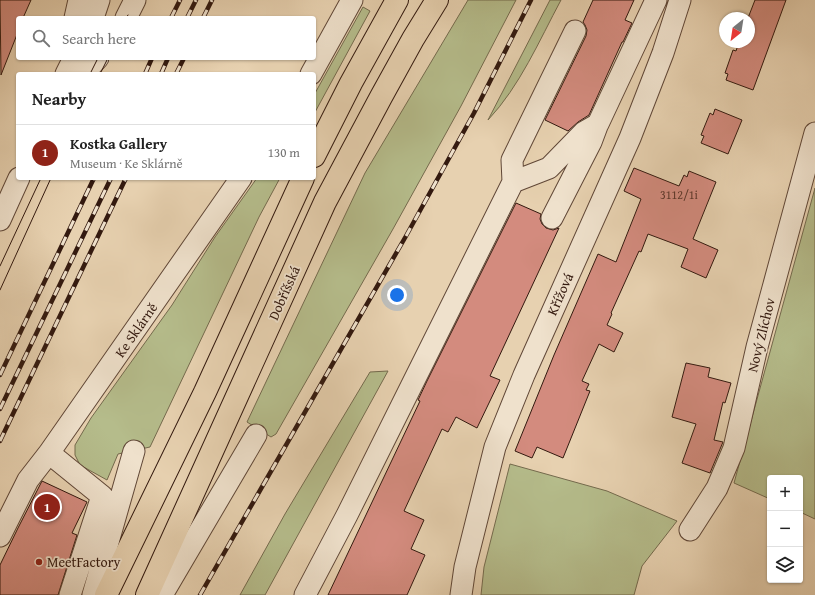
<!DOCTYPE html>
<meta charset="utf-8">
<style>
body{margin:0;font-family:"Gentium Book Plus",serif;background:#f6f6f6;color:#222}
.controls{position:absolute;right:12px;bottom:12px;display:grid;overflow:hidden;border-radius:4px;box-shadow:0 1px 3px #0004}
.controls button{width:36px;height:36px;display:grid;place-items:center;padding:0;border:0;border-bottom:1px solid #e0e0e0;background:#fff;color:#222;font:20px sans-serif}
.compass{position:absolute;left:719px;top:12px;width:36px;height:36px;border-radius:50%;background:#fff;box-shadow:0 1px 3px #0004;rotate:210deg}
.you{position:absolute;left:397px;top:295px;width:14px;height:14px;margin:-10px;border:3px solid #fff;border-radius:50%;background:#1a73e8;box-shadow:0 0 0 6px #1a73e833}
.badge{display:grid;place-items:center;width:26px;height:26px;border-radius:50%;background:#8f2418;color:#fff;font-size:13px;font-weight:700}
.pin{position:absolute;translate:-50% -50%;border:2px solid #fff;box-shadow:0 1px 4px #0006}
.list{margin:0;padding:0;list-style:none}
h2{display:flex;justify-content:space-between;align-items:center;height:52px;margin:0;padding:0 16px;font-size:17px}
h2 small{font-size:13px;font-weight:400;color:#767676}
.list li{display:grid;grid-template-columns:26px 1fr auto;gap:12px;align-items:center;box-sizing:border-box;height:56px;padding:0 16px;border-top:1px solid #e0e0e0}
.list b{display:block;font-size:15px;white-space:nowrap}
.list p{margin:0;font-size:13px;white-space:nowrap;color:#767676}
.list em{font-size:13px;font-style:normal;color:#767676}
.icon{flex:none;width:22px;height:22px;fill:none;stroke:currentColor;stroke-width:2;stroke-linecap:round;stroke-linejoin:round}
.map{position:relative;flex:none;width:815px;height:595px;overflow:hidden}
.search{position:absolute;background:#fff;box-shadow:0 1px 3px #0004;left:16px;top:16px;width:300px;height:44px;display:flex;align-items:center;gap:10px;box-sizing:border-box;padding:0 14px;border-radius:4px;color:#767676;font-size:15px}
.panel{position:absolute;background:#fff;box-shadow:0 1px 3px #0004;left:16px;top:72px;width:300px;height:108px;border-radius:4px}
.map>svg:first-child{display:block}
.green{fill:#b5bc8b;stroke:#746a4d}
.building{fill:#d38b7e;stroke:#33190f}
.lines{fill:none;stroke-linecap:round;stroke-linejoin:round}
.minor-casing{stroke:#604737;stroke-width:23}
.highway-casing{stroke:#33190f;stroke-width:24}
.minor{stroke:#efe1cc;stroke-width:21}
.highway{stroke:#e7d1b0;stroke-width:22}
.tram{stroke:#33190f;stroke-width:1}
.rail-casing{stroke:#33190f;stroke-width:4.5}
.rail{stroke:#efe1cc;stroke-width:3;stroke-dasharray:9;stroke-linecap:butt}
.poi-dot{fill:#8f2418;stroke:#efe1cc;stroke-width:1.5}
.labels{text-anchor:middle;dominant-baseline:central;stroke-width:3.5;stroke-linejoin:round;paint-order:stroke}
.number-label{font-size:12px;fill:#5b362b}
.street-label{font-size:14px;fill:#33190f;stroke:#efe1cc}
.poi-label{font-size:14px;fill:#33190f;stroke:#efe1cc;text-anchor:start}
</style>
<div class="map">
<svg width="815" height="595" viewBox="0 0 815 595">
<rect width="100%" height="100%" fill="#e7d1b0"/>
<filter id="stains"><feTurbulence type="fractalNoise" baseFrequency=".005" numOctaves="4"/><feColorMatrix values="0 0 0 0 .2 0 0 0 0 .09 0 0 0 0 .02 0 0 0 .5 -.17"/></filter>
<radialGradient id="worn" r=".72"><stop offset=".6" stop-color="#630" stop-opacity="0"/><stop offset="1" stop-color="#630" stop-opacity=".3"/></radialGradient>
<!-- green -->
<path class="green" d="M468,0H516L461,106L393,229L276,434L271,437L247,422L365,173Z
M550,0H561C539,41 520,86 488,120Z
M363,7L370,11L314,114V95Z
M257,178H280L259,217L150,447L118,454L107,480L80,465L75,455V445L91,418L172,305L215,237Z
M815,188V519L800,512V478H770V499L734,483Z
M388,371L265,595H240L285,514L370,372Z
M510,464L607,491L677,521L642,566L634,595H481L484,567Z"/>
<!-- building -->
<path class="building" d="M0,0H31L23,18H18V32L1,75Z
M593,0H634L625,20L632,23L623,42H622L589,115L578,122L568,131L545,120L586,36L587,30L585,25L583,22Z
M755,0H786L753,90L726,80L728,74L725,73L733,50L736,51L739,42H749L748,18Z
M715,109L742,120L728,154L701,143L704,136L701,135L710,113L713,115Z
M634,168L679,186L684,175L687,177L689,171L716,182L693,239L718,250L706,278L681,267L688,249L648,234L641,252L639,251L611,313L612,314L607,325L623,333L614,352L599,344L582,381L589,384L586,390L590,391L563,458L537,447L532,458L515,451L554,355L598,254L616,262L641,199L624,191Z
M516,203L541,214L540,219L542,224L546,228L553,230L559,228L490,376L500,380L477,428L456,417L448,432L442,429L404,511L424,520L411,549L425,555L407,595H328L420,401L418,400L427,381Z
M686,363L710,368L708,377L731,383L725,403L723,402L714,440L723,442L710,473L682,463L696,424L672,417Z
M42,481L87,502L72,533L77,535L58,595H0V565L18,528Z"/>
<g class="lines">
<!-- minor casing -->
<g class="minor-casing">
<path id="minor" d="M75,18L79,0
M93,18L99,0
M126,18L135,0
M66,74L74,58
M83,74L98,58
M311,74L352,0
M513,182L512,160L575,31
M552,218L591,142L597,126
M0,220L19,178
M49,453L102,496L70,595
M690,530L717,488L734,448L757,347L815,133
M0,536L28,480L49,453L241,178
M93,595L134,451
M162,595L256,435
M305,595L347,515L513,182L549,168L584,132L598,124L656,0
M461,595L465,567L495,447L524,375L630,138L663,53L680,0"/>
</g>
<!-- highway casing -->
<g class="highway-casing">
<path id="highway" d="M314,156L351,83L397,0
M106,595L205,392L303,178
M147,595L325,202L381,97L413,39L437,0"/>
</g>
<!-- minor -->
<use href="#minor" class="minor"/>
<!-- highway -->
<use href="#highway" class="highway"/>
<!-- tram -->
<path class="tram" d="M126,18L128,15
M90,74L98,58
M100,74L108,58
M0,266L41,178
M0,290L51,178"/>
<!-- rail casing -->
<g class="rail-casing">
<path id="rail" d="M171,18L180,0
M187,18L196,0
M203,18L212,0
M145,74L152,58
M161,74L168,58
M176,74L184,58
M0,375L94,178
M0,409L111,178
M0,441L126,178
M200,595L406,236L474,113L531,0"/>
</g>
<!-- rail -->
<use href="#rail" class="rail"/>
</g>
<!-- markers -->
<circle class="poi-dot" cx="39" cy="562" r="4"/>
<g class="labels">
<!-- number labels -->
<g class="number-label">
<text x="679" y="194">3112/1i</text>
</g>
<!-- street labels -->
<g class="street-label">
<text transform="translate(284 293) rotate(-66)">Dobříšská</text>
<text transform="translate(560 294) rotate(-66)">Křížová</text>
<text transform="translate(136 330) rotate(-55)">Ke Sklárně</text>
<text transform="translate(761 335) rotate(-76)">Nový Zlíchov</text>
</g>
<!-- poi labels -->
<g class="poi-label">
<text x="47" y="562">MeetFactory</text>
</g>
</g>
<rect width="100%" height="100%" filter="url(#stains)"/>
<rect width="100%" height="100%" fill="url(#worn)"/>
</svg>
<div class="controls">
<button>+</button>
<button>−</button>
<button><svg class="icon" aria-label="layers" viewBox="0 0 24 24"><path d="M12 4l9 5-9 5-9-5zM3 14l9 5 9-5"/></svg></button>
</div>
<svg class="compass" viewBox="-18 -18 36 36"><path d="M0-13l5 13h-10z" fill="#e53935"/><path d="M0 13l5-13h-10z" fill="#767676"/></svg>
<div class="you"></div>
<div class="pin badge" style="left:47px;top:507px">1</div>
<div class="search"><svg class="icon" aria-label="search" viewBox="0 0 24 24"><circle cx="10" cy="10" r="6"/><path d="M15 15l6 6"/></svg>Search here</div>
<section class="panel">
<h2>Nearby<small></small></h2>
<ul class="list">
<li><span class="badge">1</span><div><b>Kostka Gallery</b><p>Museum · Ke Sklárně</p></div><em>130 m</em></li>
</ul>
</section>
</div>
